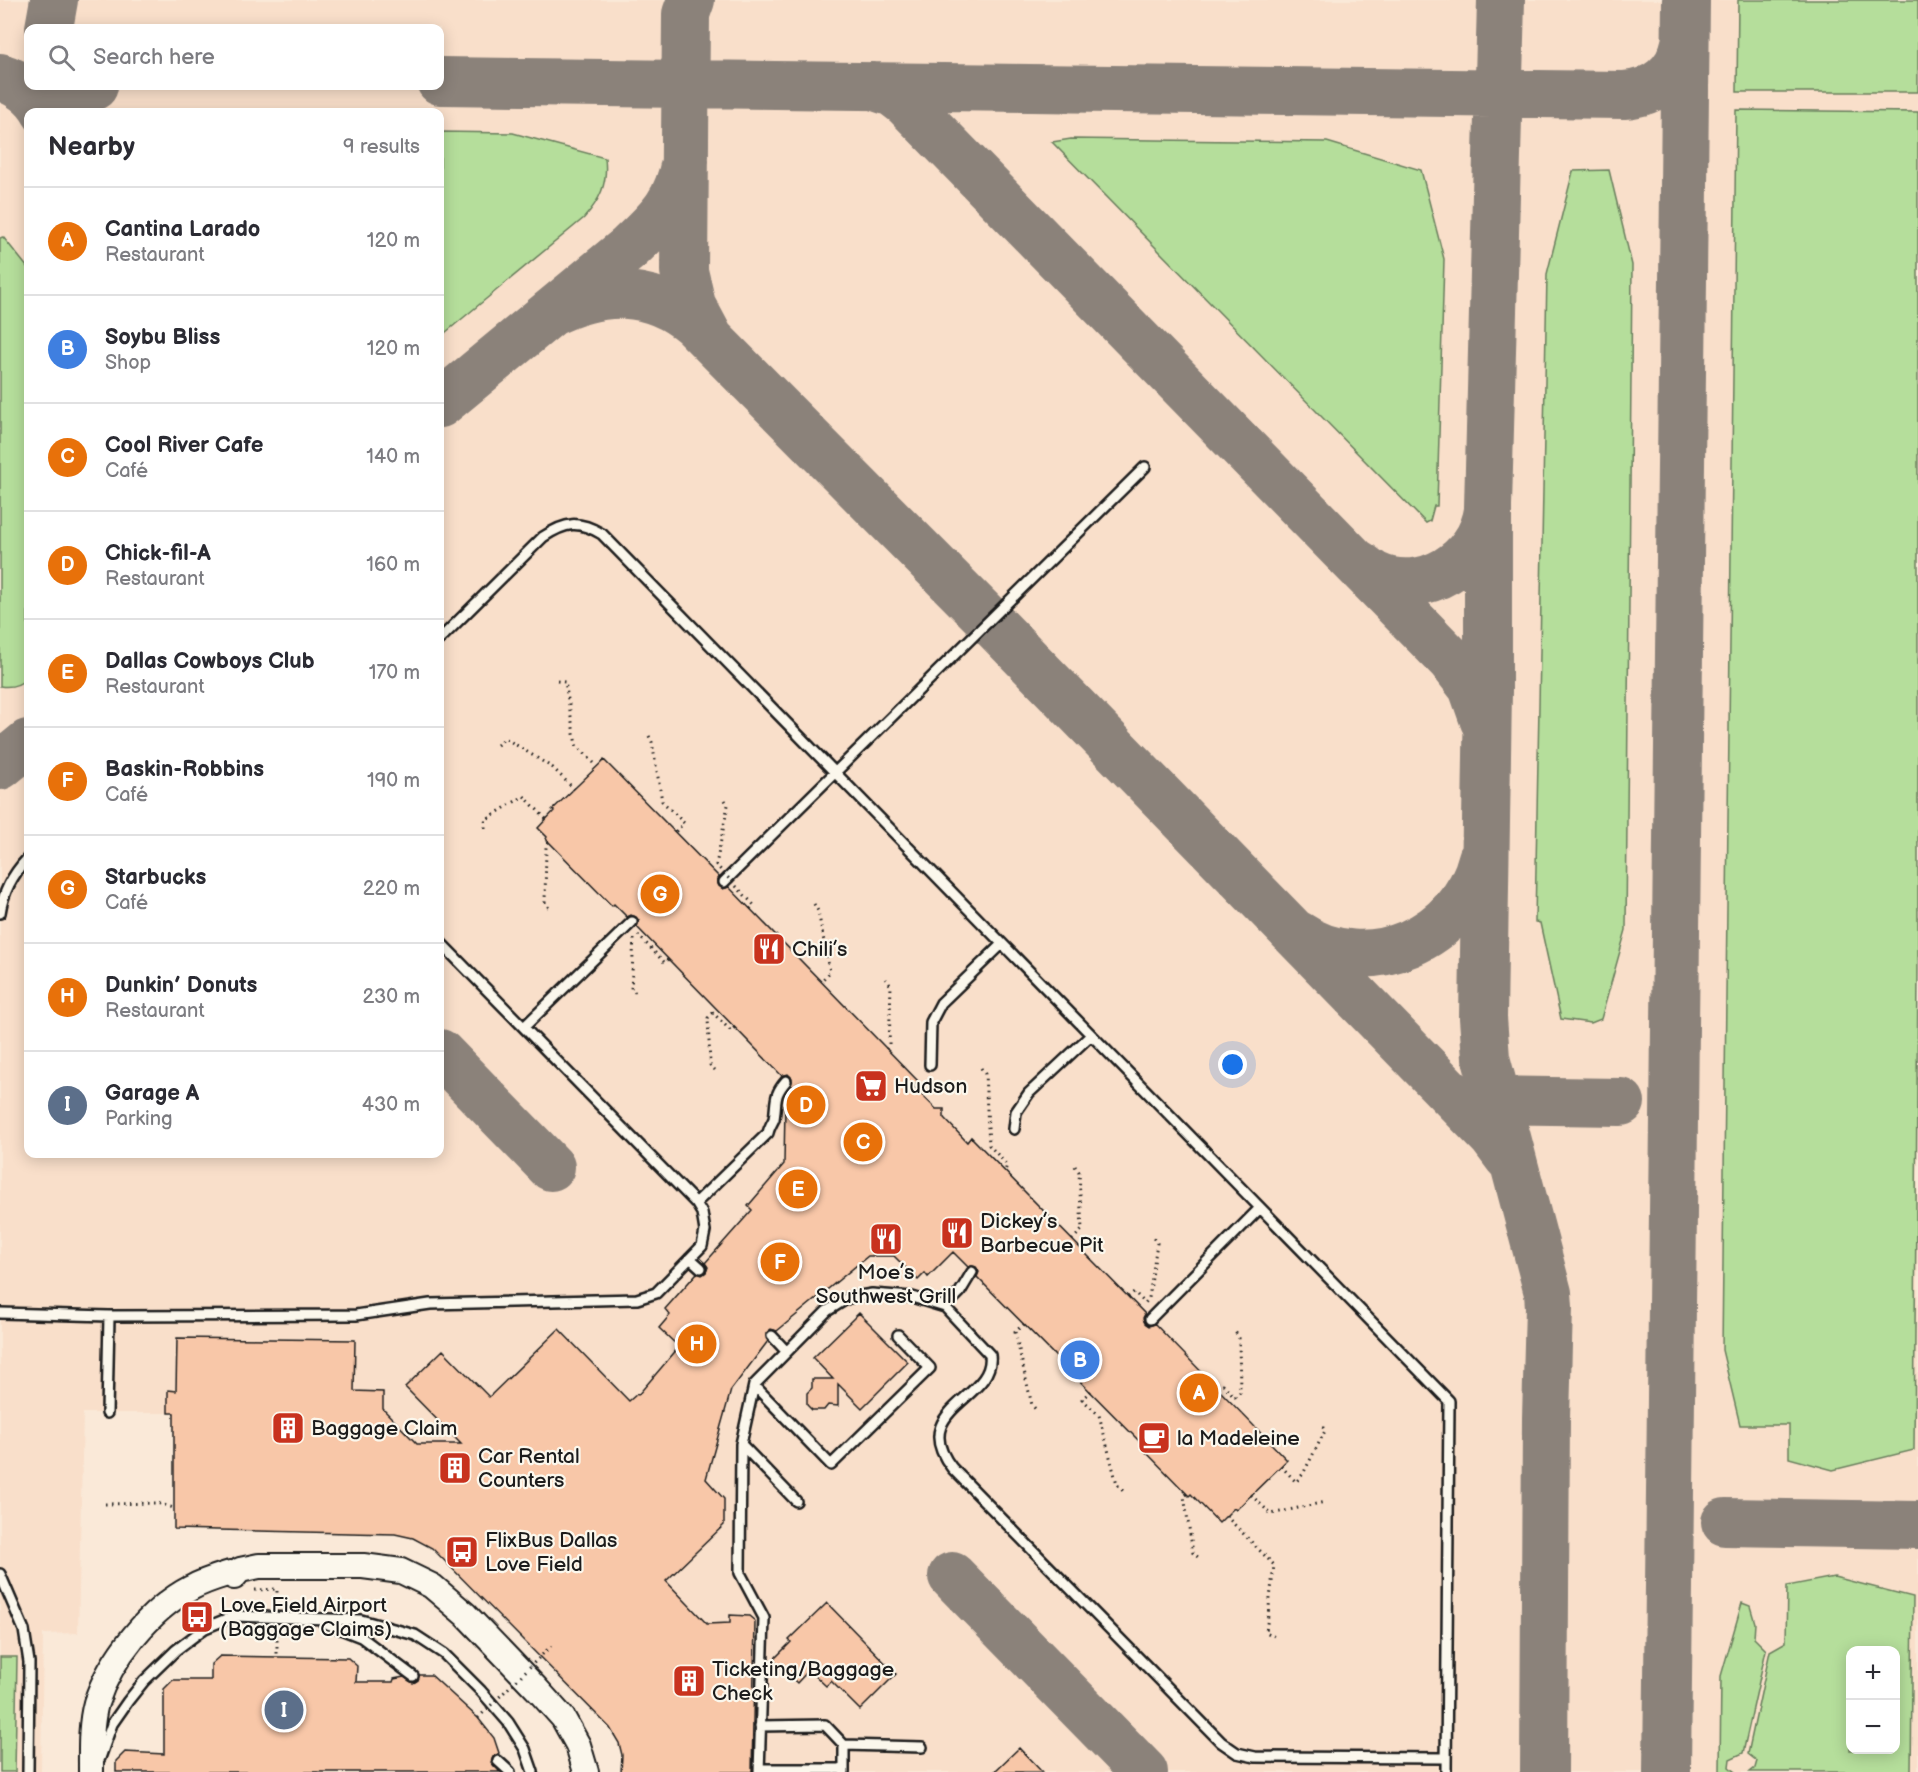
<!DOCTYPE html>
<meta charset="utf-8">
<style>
body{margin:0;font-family:"Balsamiq Sans",sans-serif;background:#f7f7f7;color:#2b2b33}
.controls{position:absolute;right:18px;bottom:18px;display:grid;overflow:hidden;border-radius:12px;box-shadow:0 3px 15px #0003}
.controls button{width:54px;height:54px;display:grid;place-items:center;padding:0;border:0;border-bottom:2px solid #e1e1e2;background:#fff;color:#2b2b33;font:30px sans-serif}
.you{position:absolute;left:1233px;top:1065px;width:21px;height:21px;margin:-15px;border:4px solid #fff;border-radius:50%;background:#1a73e8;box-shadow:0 0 0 9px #1a73e833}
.badge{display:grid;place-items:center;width:39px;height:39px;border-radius:50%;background:#c8321e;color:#fff;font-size:20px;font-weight:700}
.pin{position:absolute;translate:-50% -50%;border:3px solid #fff;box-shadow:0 2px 6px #0006}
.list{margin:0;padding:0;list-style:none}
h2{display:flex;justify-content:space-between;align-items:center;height:78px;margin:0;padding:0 24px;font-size:26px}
h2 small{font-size:20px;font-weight:400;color:#7c7c81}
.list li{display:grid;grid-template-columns:39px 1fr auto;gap:18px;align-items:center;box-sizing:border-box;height:108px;padding:0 24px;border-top:2px solid #e1e1e2}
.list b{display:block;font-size:22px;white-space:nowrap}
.list p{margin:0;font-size:20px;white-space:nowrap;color:#7c7c81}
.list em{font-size:20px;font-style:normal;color:#7c7c81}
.icon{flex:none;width:33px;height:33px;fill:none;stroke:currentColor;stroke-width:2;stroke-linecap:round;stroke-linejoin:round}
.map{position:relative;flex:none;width:1918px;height:1772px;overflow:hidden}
.search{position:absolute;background:#fff;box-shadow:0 3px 15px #0003;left:24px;top:24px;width:420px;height:66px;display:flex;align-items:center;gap:15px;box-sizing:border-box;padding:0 21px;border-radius:12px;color:#7c7c81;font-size:22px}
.panel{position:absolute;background:#fff;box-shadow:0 3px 15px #0003;left:24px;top:108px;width:420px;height:1050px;border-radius:12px}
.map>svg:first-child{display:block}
.built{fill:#f9dfca;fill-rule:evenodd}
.green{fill:#b5de9b;stroke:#687d5c;stroke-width:1.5;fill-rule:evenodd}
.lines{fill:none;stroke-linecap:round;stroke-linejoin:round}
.taxiway{stroke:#8b827a;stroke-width:48}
.building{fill:#f8c7a8;stroke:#1c1c1c;stroke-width:1.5}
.lane-casing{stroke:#1c1c1c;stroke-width:14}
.secondary-casing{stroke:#1c1c1c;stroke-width:28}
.path{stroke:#1c1c1c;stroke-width:3;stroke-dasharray:1.5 4.5;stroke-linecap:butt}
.lane{stroke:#fbf7ec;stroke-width:9}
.secondary{stroke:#fbf7ec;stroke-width:24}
.path-bridge{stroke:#1c1c1c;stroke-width:3;stroke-dasharray:1.5 4.5;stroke-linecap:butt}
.labels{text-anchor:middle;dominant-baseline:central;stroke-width:4.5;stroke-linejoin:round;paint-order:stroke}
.poi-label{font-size:21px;fill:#1c1c1c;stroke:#fbf7ec;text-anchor:start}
</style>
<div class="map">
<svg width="1918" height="1772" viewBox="0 0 1918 1772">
<rect width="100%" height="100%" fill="#fae9d8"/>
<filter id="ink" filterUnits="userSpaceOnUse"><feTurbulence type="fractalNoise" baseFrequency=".0167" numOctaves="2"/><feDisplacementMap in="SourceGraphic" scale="12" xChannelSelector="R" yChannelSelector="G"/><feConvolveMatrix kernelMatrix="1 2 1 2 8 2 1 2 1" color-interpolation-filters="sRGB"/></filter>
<g filter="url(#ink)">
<!-- built -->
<path class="built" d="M0,0H1918V1772H633L625,1723L461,1514L174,1498V1413H83L78,1633L43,1634L41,1772H0ZM28,28H440V86H28ZM28,112H440V1154H28ZM1850,1650H1896V1750H1850Z"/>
<!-- green -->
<path class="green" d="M1738,0H1918V92H1737Z
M1736,110L1918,112V972L1914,1450L1833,1470L1789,1458V1425H1740L1722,1350Z
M440,132L513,133L605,158C608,184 600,200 584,218L440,337Z
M1071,139L1327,142L1421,170L1444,259L1437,506H1434L1430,521L1426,523L1052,142Z
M1609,170L1632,265L1626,930L1601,1019L1591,1023L1561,1019L1540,923L1535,922L1547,274L1573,171Z
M3,237L28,268V678C20,685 11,688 0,686V238Z
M1834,1577L1913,1597L1911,1772H1750L1755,1768L1757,1761L1748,1754L1770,1651L1786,1642L1787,1586ZM1850,1650H1896V1750H1850Z
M1742,1603L1750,1606L1755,1623L1754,1638L1766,1650L1743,1753L1730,1759L1729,1767L1735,1772H1720L1721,1676Z
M0,1657H17L15,1772H0Z"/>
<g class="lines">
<!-- taxiway -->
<path class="taxiway" d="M691,0L686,14L684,271L692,305L708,335
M1501,0L1488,507V691L1483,1018L1486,1058L1548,1293L1549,1307L1546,1418L1544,1772
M49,28L54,0
M0,77C20,83 35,94 45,112
M440,81L1624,95C1655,93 1679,74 1685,43
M872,86L893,93L906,103L1451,660L1472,687L1484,721
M63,112L76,97L94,86
M550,313C601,288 650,286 695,324L988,619L1493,1137L1508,1157
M440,404L629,248C659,219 677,205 685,161
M1359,564C1364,568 1369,572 1374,575C1423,599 1481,561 1488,510
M0,766L28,743
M1297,934C1367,982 1463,937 1482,859
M440,1053L551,1167
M1467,1098L1488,1100L1621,1102
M1725,1522L1918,1525
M952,1576L1144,1772
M1667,1772L1686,0"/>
</g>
<!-- building -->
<path class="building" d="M604,760L719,877L717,881L719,886L723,889L729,887L918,1081L913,1086L936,1109H944V1118L967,1142L971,1137L1145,1314L1143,1318L1145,1323L1149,1326L1155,1324L1287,1460L1236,1510L1234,1508L1219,1523L1191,1494L1189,1496L1142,1448L1144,1446L977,1277L979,1272L976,1267H968L953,1252L928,1277L925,1273L918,1280L894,1256H868L777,1331L771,1329L766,1334L768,1341L731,1390L706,1479L724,1499V1525L666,1581L707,1624L730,1623V1615L749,1616L755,1621L752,1772H621L622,1755L619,1743L610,1728L432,1548L413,1538L395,1534L174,1529V1413H168V1390L176,1391L177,1338L355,1340L354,1391L383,1392V1409L417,1444H461L405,1387L443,1350L489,1397L559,1329L629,1401L637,1394L638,1395L679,1347L659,1328L670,1315L665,1309L697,1273L702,1275L706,1272L708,1267L705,1263L752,1210L748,1206L784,1164L785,1108L814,1109L791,1085L792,1078L788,1074L782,1076L637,927L639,921L636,917L631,915L627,917L614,904L612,906L546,839L547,837L538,828L554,811L552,810Z
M859,1313L908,1362L862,1408L838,1384V1406L828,1405L824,1410H812L807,1405V1393L812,1388V1379H833L813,1358Z
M827,1603L896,1674L860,1710L831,1681L826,1686L809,1670L797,1683L773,1660L791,1642L789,1640Z
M220,1656L348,1658L357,1666L356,1682H393L394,1679L404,1677L413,1683L418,1680L419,1675H431L478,1718L494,1738L499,1753L493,1757L491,1762L500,1772H116V1761L125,1752L164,1754V1689L173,1680H211V1664Z
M1019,1748L1042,1772H994Z"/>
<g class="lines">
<!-- lane casing -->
<g class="lane-casing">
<path id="lane" d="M440,639L543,537C566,522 578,520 602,534L1449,1401L1446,1772
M724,882L1145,467
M0,913C3,892 14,873 28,858
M524,1027L632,922
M930,1065L931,1022L941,1003L1002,944
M1014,1129L1016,1112L1029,1093L1091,1035
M696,1203L768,1133C769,1128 772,1123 774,1119C777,1101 773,1096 786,1081
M690,1258L701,1268
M945,1307L960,1292L972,1272
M0,1313L109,1316L356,1315L430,1304L637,1299L656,1293L702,1246L705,1231L702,1213L696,1203L440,942
M1150,1319L1260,1208
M772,1336L786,1351
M754,1385L831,1465L930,1368L898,1335
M107,1413L109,1316
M741,1444L796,1501
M0,1574L24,1630L29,1662L28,1772
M323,1622L361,1637L413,1676
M760,1726L825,1725L844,1745V1772
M844,1745L922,1747
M100,1758L112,1724L128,1701L144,1681L176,1650L205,1628L234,1616L361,1620L415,1635L444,1654L481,1691L508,1722L525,1749L533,1772
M498,1761L510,1772
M759,1769H844
M759,1772L764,1618L740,1573L741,1444L754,1385L827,1311L848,1298L872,1294L912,1297L945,1307L990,1355C996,1399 906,1409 952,1468L1221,1742L1237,1753L1255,1757L1446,1758"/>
</g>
<!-- secondary casing -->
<g class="secondary-casing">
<path id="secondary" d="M91,1772C91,1750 90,1725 96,1703C110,1659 150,1609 191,1588C203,1581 217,1577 230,1573L234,1577L240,1570L259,1566H363L401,1571L432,1586L466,1615L536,1688L563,1718L578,1745L586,1772"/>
</g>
<!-- path -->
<path class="path" d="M557,681L565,682L576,745L597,766
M649,736L652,742L662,801L684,823L675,832
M497,745L505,738L553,768L574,789
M485,828V820L524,796L546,819
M548,842L546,845L545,903L550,909
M814,904L818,911L830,972L821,981
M638,935L665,963L668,959
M634,939L631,989L637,994
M886,1049L889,1045L891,986L886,979
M981,1068L985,1074L989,1145L1007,1165L1005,1171
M715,1070L710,1065L708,1018L713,1013L731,1031L735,1027
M1072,1240L1082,1230L1079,1172L1075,1166
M1128,1297L1134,1292L1145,1303L1149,1298L1157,1243L1151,1235
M1024,1324L1015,1332L1032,1405L1037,1411
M1218,1388L1223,1384L1235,1397L1240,1392L1239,1338L1234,1330
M1091,1391L1082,1399L1099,1415L1117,1484L1123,1491
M1281,1466L1296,1482L1303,1474L1325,1431L1321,1424
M1187,1494L1184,1496L1193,1553L1199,1558
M1251,1495L1271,1514L1325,1502
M105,1504L157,1503L174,1508
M1226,1516L1274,1565L1266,1632L1274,1636
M255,1590L277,1589V1599
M277,1634V1657"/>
<!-- lane -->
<use href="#lane" class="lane"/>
<!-- secondary -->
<use href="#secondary" class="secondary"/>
<!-- path-bridge -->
<path class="path-bridge" d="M725,800L728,805L716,865L754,905L750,909
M478,1718L551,1646"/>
</g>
</g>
<!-- icons -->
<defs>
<g id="restaurant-square" transform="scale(1.725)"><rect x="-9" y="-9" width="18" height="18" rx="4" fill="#c8321e" stroke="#fbf7ec"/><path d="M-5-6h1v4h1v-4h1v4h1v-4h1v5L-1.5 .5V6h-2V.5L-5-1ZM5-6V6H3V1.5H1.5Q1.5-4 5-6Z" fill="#fff"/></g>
<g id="supermarket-square" transform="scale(1.725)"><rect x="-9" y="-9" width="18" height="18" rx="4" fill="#c8321e" stroke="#fbf7ec"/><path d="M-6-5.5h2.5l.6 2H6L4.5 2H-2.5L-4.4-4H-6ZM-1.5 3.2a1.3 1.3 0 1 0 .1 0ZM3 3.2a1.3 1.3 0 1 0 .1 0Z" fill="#fff"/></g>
<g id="building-square" transform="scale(1.725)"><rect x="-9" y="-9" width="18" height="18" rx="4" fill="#c8321e" stroke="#fbf7ec"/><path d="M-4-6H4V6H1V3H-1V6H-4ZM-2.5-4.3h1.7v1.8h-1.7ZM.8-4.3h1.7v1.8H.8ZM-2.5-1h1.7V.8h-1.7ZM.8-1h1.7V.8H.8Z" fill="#fff"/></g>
<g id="cafe-square" transform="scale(1.725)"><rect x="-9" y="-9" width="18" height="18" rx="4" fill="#c8321e" stroke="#fbf7ec"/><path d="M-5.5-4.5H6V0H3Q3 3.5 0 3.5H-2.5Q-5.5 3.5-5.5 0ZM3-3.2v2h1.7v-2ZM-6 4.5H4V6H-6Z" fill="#fff"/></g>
<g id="bus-square" transform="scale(1.725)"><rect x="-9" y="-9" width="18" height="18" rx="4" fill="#c8321e" stroke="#fbf7ec"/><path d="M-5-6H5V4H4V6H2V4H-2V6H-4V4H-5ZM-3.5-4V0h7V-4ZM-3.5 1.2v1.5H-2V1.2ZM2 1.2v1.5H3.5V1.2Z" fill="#fff"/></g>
</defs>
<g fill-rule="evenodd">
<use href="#restaurant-square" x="769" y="949"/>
<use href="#supermarket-square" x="871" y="1086"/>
<use href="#restaurant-square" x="957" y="1233"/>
<use href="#restaurant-square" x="886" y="1239"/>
<use href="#building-square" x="288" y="1428"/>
<use href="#cafe-square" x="1154" y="1438"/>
<use href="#building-square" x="455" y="1468"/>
<use href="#bus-square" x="462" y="1552"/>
<use href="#bus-square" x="197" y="1617"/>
<use href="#building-square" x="689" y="1681"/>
</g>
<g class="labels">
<!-- poi labels -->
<g class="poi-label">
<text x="792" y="949">Chili’s</text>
<text x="894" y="1086">Hudson</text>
<text x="980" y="1221">Dickey’s<tspan x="980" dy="24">Barbecue Pit</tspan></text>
<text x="886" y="1272" text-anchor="middle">Moe’s<tspan x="886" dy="24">Southwest Grill</tspan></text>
<text x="311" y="1428">Baggage Claim</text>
<text x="1177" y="1438">la Madeleine</text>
<text x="478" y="1456">Car Rental<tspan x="478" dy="24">Counters</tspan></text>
<text x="485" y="1540">FlixBus Dallas<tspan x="485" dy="24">Love Field</tspan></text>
<text x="220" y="1605">Love Field Airport<tspan x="220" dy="24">(Baggage Claims)</tspan></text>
<text x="712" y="1669">Ticketing/Baggage<tspan x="712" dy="24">Check</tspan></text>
</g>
</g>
</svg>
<div class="controls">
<button>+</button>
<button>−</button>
</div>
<div class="you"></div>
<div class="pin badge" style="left:1199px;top:1393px;background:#e8710a">A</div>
<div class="pin badge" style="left:1080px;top:1360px;background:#3f7fe0">B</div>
<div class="pin badge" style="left:863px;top:1142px;background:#e8710a">C</div>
<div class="pin badge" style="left:806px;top:1105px;background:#e8710a">D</div>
<div class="pin badge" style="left:798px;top:1189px;background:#e8710a">E</div>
<div class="pin badge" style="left:780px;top:1262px;background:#e8710a">F</div>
<div class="pin badge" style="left:660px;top:894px;background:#e8710a">G</div>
<div class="pin badge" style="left:697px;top:1344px;background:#e8710a">H</div>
<div class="pin badge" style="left:284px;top:1710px;background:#5c6f8a">I</div>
<div class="search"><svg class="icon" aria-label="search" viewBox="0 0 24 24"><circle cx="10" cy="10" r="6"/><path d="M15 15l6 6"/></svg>Search here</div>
<section class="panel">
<h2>Nearby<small>9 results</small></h2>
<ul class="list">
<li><span class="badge" style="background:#e8710a">A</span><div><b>Cantina Larado</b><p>Restaurant</p></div><em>120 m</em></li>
<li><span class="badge" style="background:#3f7fe0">B</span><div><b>Soybu Bliss</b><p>Shop</p></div><em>120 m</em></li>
<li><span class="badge" style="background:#e8710a">C</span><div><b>Cool River Cafe</b><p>Café</p></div><em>140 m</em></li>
<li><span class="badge" style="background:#e8710a">D</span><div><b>Chick-fil-A</b><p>Restaurant</p></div><em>160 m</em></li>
<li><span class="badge" style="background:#e8710a">E</span><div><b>Dallas Cowboys Club</b><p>Restaurant</p></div><em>170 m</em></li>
<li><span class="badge" style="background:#e8710a">F</span><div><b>Baskin-Robbins</b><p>Café</p></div><em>190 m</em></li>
<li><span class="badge" style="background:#e8710a">G</span><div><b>Starbucks</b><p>Café</p></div><em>220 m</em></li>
<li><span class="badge" style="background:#e8710a">H</span><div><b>Dunkin’ Donuts</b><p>Restaurant</p></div><em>230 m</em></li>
<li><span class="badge" style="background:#5c6f8a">I</span><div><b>Garage A</b><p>Parking</p></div><em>430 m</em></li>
</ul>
</section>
</div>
